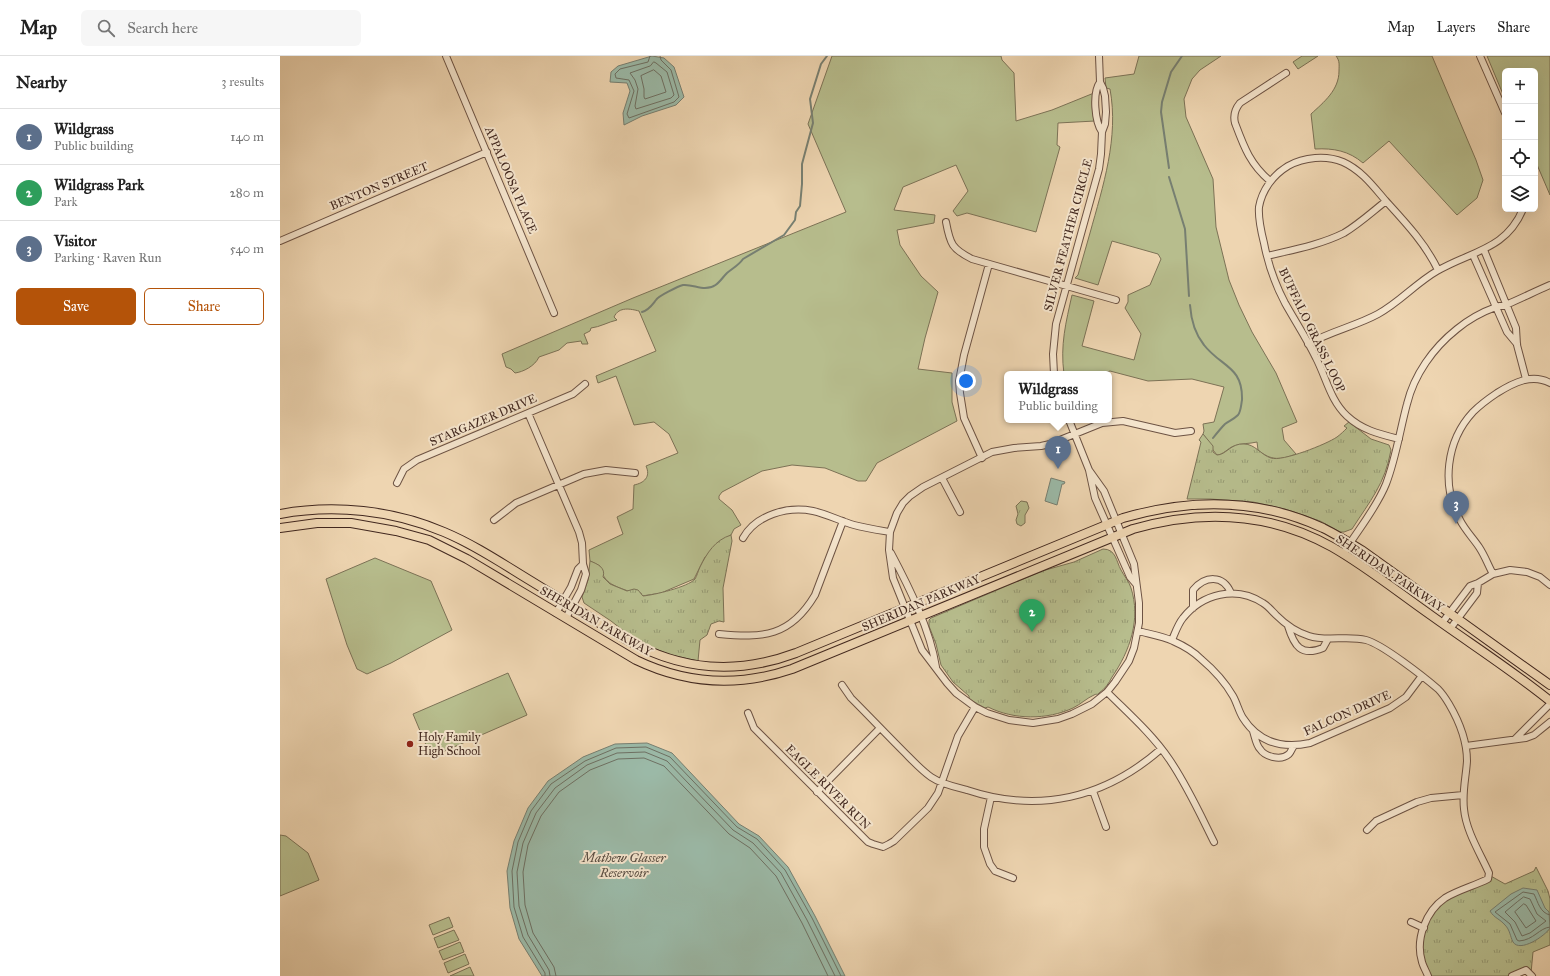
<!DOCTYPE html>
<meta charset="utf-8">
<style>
body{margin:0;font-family:"IM FELL Great Primer",serif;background:#f6f6f6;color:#222}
.controls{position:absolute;right:12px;top:12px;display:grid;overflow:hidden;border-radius:6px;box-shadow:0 4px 16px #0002}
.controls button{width:36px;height:36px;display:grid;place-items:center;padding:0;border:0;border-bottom:1px solid #e0e0e0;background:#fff;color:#222;font:20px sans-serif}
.you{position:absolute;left:686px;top:325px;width:14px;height:14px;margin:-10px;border:3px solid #fff;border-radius:50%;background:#1a73e8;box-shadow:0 0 0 6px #1a73e833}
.badge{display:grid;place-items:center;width:26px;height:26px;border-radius:50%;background:#b45309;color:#fff;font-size:13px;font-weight:700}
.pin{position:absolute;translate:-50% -33px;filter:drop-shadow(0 1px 2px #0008)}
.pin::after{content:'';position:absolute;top:21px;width:14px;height:12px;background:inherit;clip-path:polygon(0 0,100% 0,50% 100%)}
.popup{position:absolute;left:724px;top:315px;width:108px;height:52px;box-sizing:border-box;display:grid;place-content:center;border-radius:6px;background:#fff;filter:drop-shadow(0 1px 3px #0005);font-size:13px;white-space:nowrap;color:#767676}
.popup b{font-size:15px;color:#222}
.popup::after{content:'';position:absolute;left:50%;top:100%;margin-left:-8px;border:8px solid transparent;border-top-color:#fff}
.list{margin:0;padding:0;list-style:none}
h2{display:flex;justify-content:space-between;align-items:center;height:52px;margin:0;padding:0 16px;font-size:17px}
h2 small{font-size:13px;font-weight:400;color:#767676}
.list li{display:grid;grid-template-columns:26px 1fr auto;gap:12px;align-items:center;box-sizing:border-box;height:56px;padding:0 16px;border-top:1px solid #e0e0e0}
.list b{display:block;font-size:15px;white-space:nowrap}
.list p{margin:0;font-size:13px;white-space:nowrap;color:#767676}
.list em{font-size:13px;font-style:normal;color:#767676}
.actions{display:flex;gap:8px;padding:12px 16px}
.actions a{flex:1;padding:9px 0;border:1px solid #b45309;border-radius:6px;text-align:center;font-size:14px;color:#b45309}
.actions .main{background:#b45309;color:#fff}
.icon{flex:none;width:22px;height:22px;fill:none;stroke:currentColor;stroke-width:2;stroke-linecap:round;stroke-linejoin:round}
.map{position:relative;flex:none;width:1270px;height:920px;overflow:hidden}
header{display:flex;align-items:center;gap:24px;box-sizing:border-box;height:56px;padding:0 20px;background:#fff;border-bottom:1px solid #e0e0e0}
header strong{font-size:19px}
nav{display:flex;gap:22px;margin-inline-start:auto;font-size:14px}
.search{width:280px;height:36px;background:#f6f6f6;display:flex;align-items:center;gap:10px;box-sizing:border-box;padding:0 14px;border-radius:6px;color:#767676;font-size:15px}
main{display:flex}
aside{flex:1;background:#fff}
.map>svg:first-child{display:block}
.grass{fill:#b7bd8d;stroke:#7c7256}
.park{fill:url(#park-tufts);stroke:#7c7256}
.water{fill:#9bb9a7;stroke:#777f71}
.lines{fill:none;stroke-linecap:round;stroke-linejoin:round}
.shore{stroke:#6e7063;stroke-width:1}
.stream{stroke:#777f71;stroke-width:2}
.minor-casing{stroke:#6d5344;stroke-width:8}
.major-casing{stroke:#42281f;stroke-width:10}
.minor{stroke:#f4e4cc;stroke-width:6}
.major{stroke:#eed5b1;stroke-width:8}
.poi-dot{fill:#8f2418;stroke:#f4e4cc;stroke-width:1.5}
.labels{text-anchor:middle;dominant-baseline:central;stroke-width:4;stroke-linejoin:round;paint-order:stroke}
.street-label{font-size:12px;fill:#42281f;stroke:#f4e4cc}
.poi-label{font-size:12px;fill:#42281f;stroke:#f4e4cc;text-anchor:start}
.water-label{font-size:13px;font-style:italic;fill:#584c41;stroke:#f4e4cc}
</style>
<header>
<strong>Map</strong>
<div class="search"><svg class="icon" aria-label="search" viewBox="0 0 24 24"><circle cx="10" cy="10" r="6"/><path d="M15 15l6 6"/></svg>Search here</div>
<nav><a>Map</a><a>Layers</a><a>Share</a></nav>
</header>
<main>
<aside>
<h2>Nearby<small>3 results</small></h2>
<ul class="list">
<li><span class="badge" style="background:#5c6f8a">1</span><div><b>Wildgrass</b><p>Public building</p></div><em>140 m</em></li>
<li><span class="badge" style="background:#2e9e5b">2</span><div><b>Wildgrass Park</b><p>Park</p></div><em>280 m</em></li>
<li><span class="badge" style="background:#5c6f8a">3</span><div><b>Visitor</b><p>Parking · Raven Run</p></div><em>540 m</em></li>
</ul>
<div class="actions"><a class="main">Save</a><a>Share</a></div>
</aside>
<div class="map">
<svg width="1270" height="920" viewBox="0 0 1270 920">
<defs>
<pattern id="park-tufts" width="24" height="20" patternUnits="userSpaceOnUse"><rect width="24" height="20" fill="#b7bd8d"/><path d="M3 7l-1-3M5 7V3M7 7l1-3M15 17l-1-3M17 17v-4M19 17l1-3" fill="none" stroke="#969a73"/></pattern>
</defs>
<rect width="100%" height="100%" fill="#eed5b1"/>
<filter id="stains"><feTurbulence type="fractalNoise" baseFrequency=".005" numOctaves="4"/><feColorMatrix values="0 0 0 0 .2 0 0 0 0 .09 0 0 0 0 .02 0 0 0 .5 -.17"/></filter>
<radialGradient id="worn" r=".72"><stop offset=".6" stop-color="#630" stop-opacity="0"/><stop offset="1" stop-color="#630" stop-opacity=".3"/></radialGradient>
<!-- grass -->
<path class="grass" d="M552,0H721L722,4L734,17L736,65L772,54L814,37L815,65L778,67L777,89L780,91L756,176L687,157L677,160L673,155L688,135L676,109L623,131L614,154L655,159L654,167L617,174L620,189L641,220L658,236L645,282L638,313L672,317V346L677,365L597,407L586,425H578L545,412L512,409L482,415L442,436L439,440V443L452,454L461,469L454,473L451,479L449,480L425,501L414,523L381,537L362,540L361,537L349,535H348C332,529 324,527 320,510L310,505L309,494L343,478L337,461L353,453L354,429C364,427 371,421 366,410L398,397L389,378L374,366L354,369L336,320L318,327L316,320L376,295L359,255C351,253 339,250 334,261L337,264C328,266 320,271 311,272L310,275L304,278L308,288H302L301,285L287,287L279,294L259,301C255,310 243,316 235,317L231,313L226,311L222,298L353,242L566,156L528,68Z
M859,0H941L920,14L912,23L904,43L906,61L933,123L936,171L949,224L959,249L972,276L996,317L1017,366L1002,372L1004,384L1016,398C1001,404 991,405 978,394L977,386C969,388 961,387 954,390C948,392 943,399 937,399C931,393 929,385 923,378L924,375L923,368L934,366L944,331L912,323L868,325L830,315L821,318H784C780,289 786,266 792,239L814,245L802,290L854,304L861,278L845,252L848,246V239L870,229L881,203L878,198L832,185L818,229L795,222L798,219C802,205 806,191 810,177C823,130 839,82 830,33L826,32L825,22L854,18Z
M1022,0H1038L1018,13L1013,6Z
M1056,0H1152L1196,104L1203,124L1197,142L1177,159L1109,85L1083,107C1069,95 1054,92 1035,93L1031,58C1044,46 1059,34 1059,15C1059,9 1060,5 1056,0Z
M1207,0H1270V139L1255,104V15H1225V43Z
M95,502L151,525L172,574L111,607L87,618L77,613L67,589L46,523Z
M228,617L247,659L151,701L133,658Z
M0,779L6,780L28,797L39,824L0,840Z
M169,861L173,871L153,879L149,869Z
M174,874L179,884L158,892L154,882Z
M180,886L184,896L163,904L159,895Z
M185,898L189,908L168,917L164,907Z
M190,911L194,920H170Z"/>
<!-- park -->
<path class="park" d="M1069,366L1091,383L1109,389L1111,394C1105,428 1090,445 1072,473L1064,476H1060L1042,466L1026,460L1005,453L973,446L930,443H907L921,386L919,384L923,378L933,390V396L937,399C946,399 951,387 964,388C975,388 981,399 991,402C1002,406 1047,388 1057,381C1061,378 1064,375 1067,372L1064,370Z
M741,445L747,446L749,452L745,459V467L741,470L737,468L736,464L738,458L736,450Z
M451,479L452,485L443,532L444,566L439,565L431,568L427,579L420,584L418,605L391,599L368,590L354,583L331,565L304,547L302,541L308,524L310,505C318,508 326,512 323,521L330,528L347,535L354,533L358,534L363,540C374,539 408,531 415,523C417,520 418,515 420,511C427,497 435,484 451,479Z
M823,493C836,493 836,505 841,514C844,520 849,525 851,532C861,563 850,595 832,621C829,627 825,633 819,637C816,640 818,637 814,639C807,642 801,648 793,652C767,664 734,664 708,651L705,652L689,643V640L673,626L661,609L656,588L649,570V564L651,562L762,515L794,506Z
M1256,811L1268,835L1270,843V889L1253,896L1251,917L1246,914L1232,920H1148L1141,893V881L1157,848L1209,819L1225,828L1254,815Z"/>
<!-- water -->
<path class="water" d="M372,0L384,2L394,11L404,41L396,49L362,60L344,69L343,57L350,35L347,27L330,26L331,16L338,10Z
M771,422L785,426L784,428H782L777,449L765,445Z
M367,687L392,697L459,768L479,780L508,811L535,860L565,920H262L239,883L230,852L227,815L234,785L248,752L268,725L303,701L335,688Z
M1243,832L1257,834L1265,852L1269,856L1270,872C1265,880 1240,897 1233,886C1230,880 1230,874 1225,869C1220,863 1214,862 1210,855L1231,838Z"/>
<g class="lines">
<!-- shore -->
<path class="shore" d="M370,0L368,6L340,13L335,18L336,22L349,24L354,35L347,58L349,62L394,46L399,41L391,14L381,4L380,0
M374,6L376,7L387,16L394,39L391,42L356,53L355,50L358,33L355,24L350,17L370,10Z
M374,14L381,20L386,36L365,43L364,41V33L361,20Z
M1244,841L1250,843L1257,858L1266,865L1250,877L1242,880L1235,866L1225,856L1237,846Z
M1244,848L1246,849L1256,865L1246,872L1235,856Z
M1270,859C1260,857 1258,846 1254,838L1243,836L1215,856L1230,868L1237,884L1239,885C1254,884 1259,872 1270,871
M265,920V917L243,881L234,851L232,815L238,786L251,755L271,728L305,705L336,692L366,691L390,701L457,771L477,783L505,814L532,862L561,920
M270,920L269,914L248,879L239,850L237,816L243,787L256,757L275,732L307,709L337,697L365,696L387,705L453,774L473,787L501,817L527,864L555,920
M276,920L274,911L253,877L245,849L243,816L248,789L261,760L279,736L310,714L338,703L364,702L384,710L449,778L470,792L496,820L522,867L548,920"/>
<!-- stream -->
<path class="stream" d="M889,112L881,56L882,46L891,16L902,0
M889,121L905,173L909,240
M910,249C911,263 915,278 924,289C941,311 963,310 962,344C961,349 961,355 958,359C954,363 949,365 945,368C941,372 937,377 933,382
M362,256C369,254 372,249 376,244C378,240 399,230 403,229C410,228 418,232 425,232C437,232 440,224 447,217C453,212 459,209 463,203L504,179L515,164L516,156L520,150L522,128V108L533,67L530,43L541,8L547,0"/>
<!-- minor casing -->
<g class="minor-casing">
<path id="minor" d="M166,0L274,257
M1200,0L1225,57
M820,26C812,37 815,66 822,76
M990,125C970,108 964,91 955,67C953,59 955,53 960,47L1006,17
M666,166C670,188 672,193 692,203L836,244
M0,185L207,96
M1204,194L1236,272L1237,289L1246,323
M1193,199L1227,276L1237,288
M987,200C1012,194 1040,189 1064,177C1079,168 1092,156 1106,145
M1028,288C1051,275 1076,270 1098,258C1120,246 1136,227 1157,215C1191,195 1226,194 1243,153
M774,318L773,298L776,268L819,113L821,98L822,76L825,68L826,56L825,40L823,32L820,26L819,0
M248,357L299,476L302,487L303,508L306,518L301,534L286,562
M789,364L809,414L815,442L850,521L856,528
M1119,383C1099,378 1082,374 1067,360C1050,344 1046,321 1036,302C1027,283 1015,265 1005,247C995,228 988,208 984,187C981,175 978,163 979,151C982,134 993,119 1008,110C1024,101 1046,99 1063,106C1081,114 1093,130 1105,144C1125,166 1145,187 1158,214
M702,402L684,362L680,337L679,325L684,299L709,208
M809,414L824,435L854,508L859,547V567L854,592L849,605L835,626L827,636L812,648L792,658L778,663L753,667L729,664L707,657L695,651L676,637L667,627L642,594L613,522L609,494L610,476L617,457L623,447L630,440L643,431L712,396L734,392L761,390L770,388L822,367L843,365L895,377L911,375
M662,422L680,456
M117,427L124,413L137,404L293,338L305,328
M214,464L236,447L304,418L326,414L355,417
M463,482C476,459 507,450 533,455C547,458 560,465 574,469C585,472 598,474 610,476
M611,497C629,531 650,573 656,611
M1063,498C1077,475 1096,453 1106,428C1116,402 1120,374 1127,348C1134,319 1153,292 1177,273C1188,264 1202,256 1216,251C1220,250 1224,249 1228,248C1242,242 1256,235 1270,229
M1213,518C1208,509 1205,500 1199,491C1193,482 1185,474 1180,464C1161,430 1166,385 1193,356C1200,349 1208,343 1217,337C1233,327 1252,317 1270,327
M913,552V534C925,520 943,518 951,537
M276,557L291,531L298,513L303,508
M1162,567L1190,530L1198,527L1213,518L1230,514L1247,516L1260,521L1270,529
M1008,570C1014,590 1021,601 1043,592L1048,583
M1170,573L1197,537L1198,527
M858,575C869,578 883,580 893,585C902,589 914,596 921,603C934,614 945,626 953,640C957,647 959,656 963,662C979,687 1002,693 1030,687L1110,652L1126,641L1141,621
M439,578C483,582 510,581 535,539L563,465
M892,584C895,577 898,568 903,562C922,538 956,529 983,547C988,550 992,555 996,559C1006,569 1016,576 1029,580C1047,586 1067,579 1086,584C1102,588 1144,621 1158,633C1162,637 1166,643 1169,648C1179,665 1187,685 1187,705C1186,721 1182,736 1184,753C1186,775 1200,797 1209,817L1208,823C1194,830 1178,834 1165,842C1146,855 1135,883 1142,906C1143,910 1146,915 1148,920
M562,629L571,642C589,660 606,678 624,696C632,704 641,714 651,721C661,728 675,731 687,734C759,758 825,742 881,693
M827,636C848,657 872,678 889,703C907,729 920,758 934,786
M468,657L474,672L588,786L593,788L603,791L609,788L614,785L648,752L658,737L678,680L695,651
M973,675C975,681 976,689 980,693C985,701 1001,705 1009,698C1011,696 1012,692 1014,690
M1235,683L1270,648
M1186,690L1246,682L1254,679L1270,666
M813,735L826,771
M537,736L600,672
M711,741L704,773V791L710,808L715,815L733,822
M1087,774L1096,765L1137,746L1151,742L1183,739
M1131,866L1144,872
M1232,920L1246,914L1252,920"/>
</g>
<!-- major casing -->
<g class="major-casing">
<path id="major" d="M0,458C54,448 113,454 164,476C195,489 223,508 251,525C283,545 315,564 347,584C402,615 457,619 516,597L843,462C911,442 978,442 1043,472C1057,479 1070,487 1083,495L1270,629
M0,472L37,467H71L116,475L149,484L187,503L356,604C406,628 459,631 512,613L853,473C922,453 989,456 1052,491C1087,511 1119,537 1152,560C1191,588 1233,615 1270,645"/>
</g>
<!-- minor -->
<use href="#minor" class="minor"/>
<!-- major -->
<use href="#major" class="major"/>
</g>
<!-- markers -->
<circle class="poi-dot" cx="130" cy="688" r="4"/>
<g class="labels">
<!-- street labels -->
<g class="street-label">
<text transform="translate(231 124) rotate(67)">APPALOOSA PLACE</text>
<text transform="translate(99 130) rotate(-23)">BENTON STREET</text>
<text transform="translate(788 179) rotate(-75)">SILVER FEATHER CIRCLE</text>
<text transform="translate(1032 274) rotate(64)">BUFFALO GRASS LOOP</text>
<text transform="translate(203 364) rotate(-23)">STARGAZER DRIVE</text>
<text transform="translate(1110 517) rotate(34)">SHERIDAN PARKWAY</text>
<text transform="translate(641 547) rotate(-23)">SHERIDAN PARKWAY</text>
<text transform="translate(316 565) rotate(30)">SHERIDAN PARKWAY</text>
<text transform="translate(1067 657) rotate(-24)">FALCON DRIVE</text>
<text transform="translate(548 731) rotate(45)">EAGLE RIVER RUN</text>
</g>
<!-- poi labels -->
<g class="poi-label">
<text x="138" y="681">Holy Family<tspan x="138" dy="14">High School</tspan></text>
</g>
<!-- water labels -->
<g class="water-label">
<text x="344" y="802">Mathew Glasser<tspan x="344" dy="15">Reservoir</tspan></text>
</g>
</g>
<rect width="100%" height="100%" filter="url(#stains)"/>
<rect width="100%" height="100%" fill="url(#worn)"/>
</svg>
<div class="controls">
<button>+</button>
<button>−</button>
<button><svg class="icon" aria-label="locate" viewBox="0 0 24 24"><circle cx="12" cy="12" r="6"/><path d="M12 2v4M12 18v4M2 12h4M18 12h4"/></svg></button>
<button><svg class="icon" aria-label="layers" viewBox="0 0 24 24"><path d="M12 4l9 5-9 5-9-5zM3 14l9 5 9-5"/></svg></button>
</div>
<div class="you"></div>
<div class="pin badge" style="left:778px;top:413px;background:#5c6f8a">1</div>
<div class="popup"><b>Wildgrass</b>Public building</div>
<div class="pin badge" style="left:752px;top:576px;background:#2e9e5b">2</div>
<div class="pin badge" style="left:1176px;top:468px;background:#5c6f8a">3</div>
</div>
</main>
